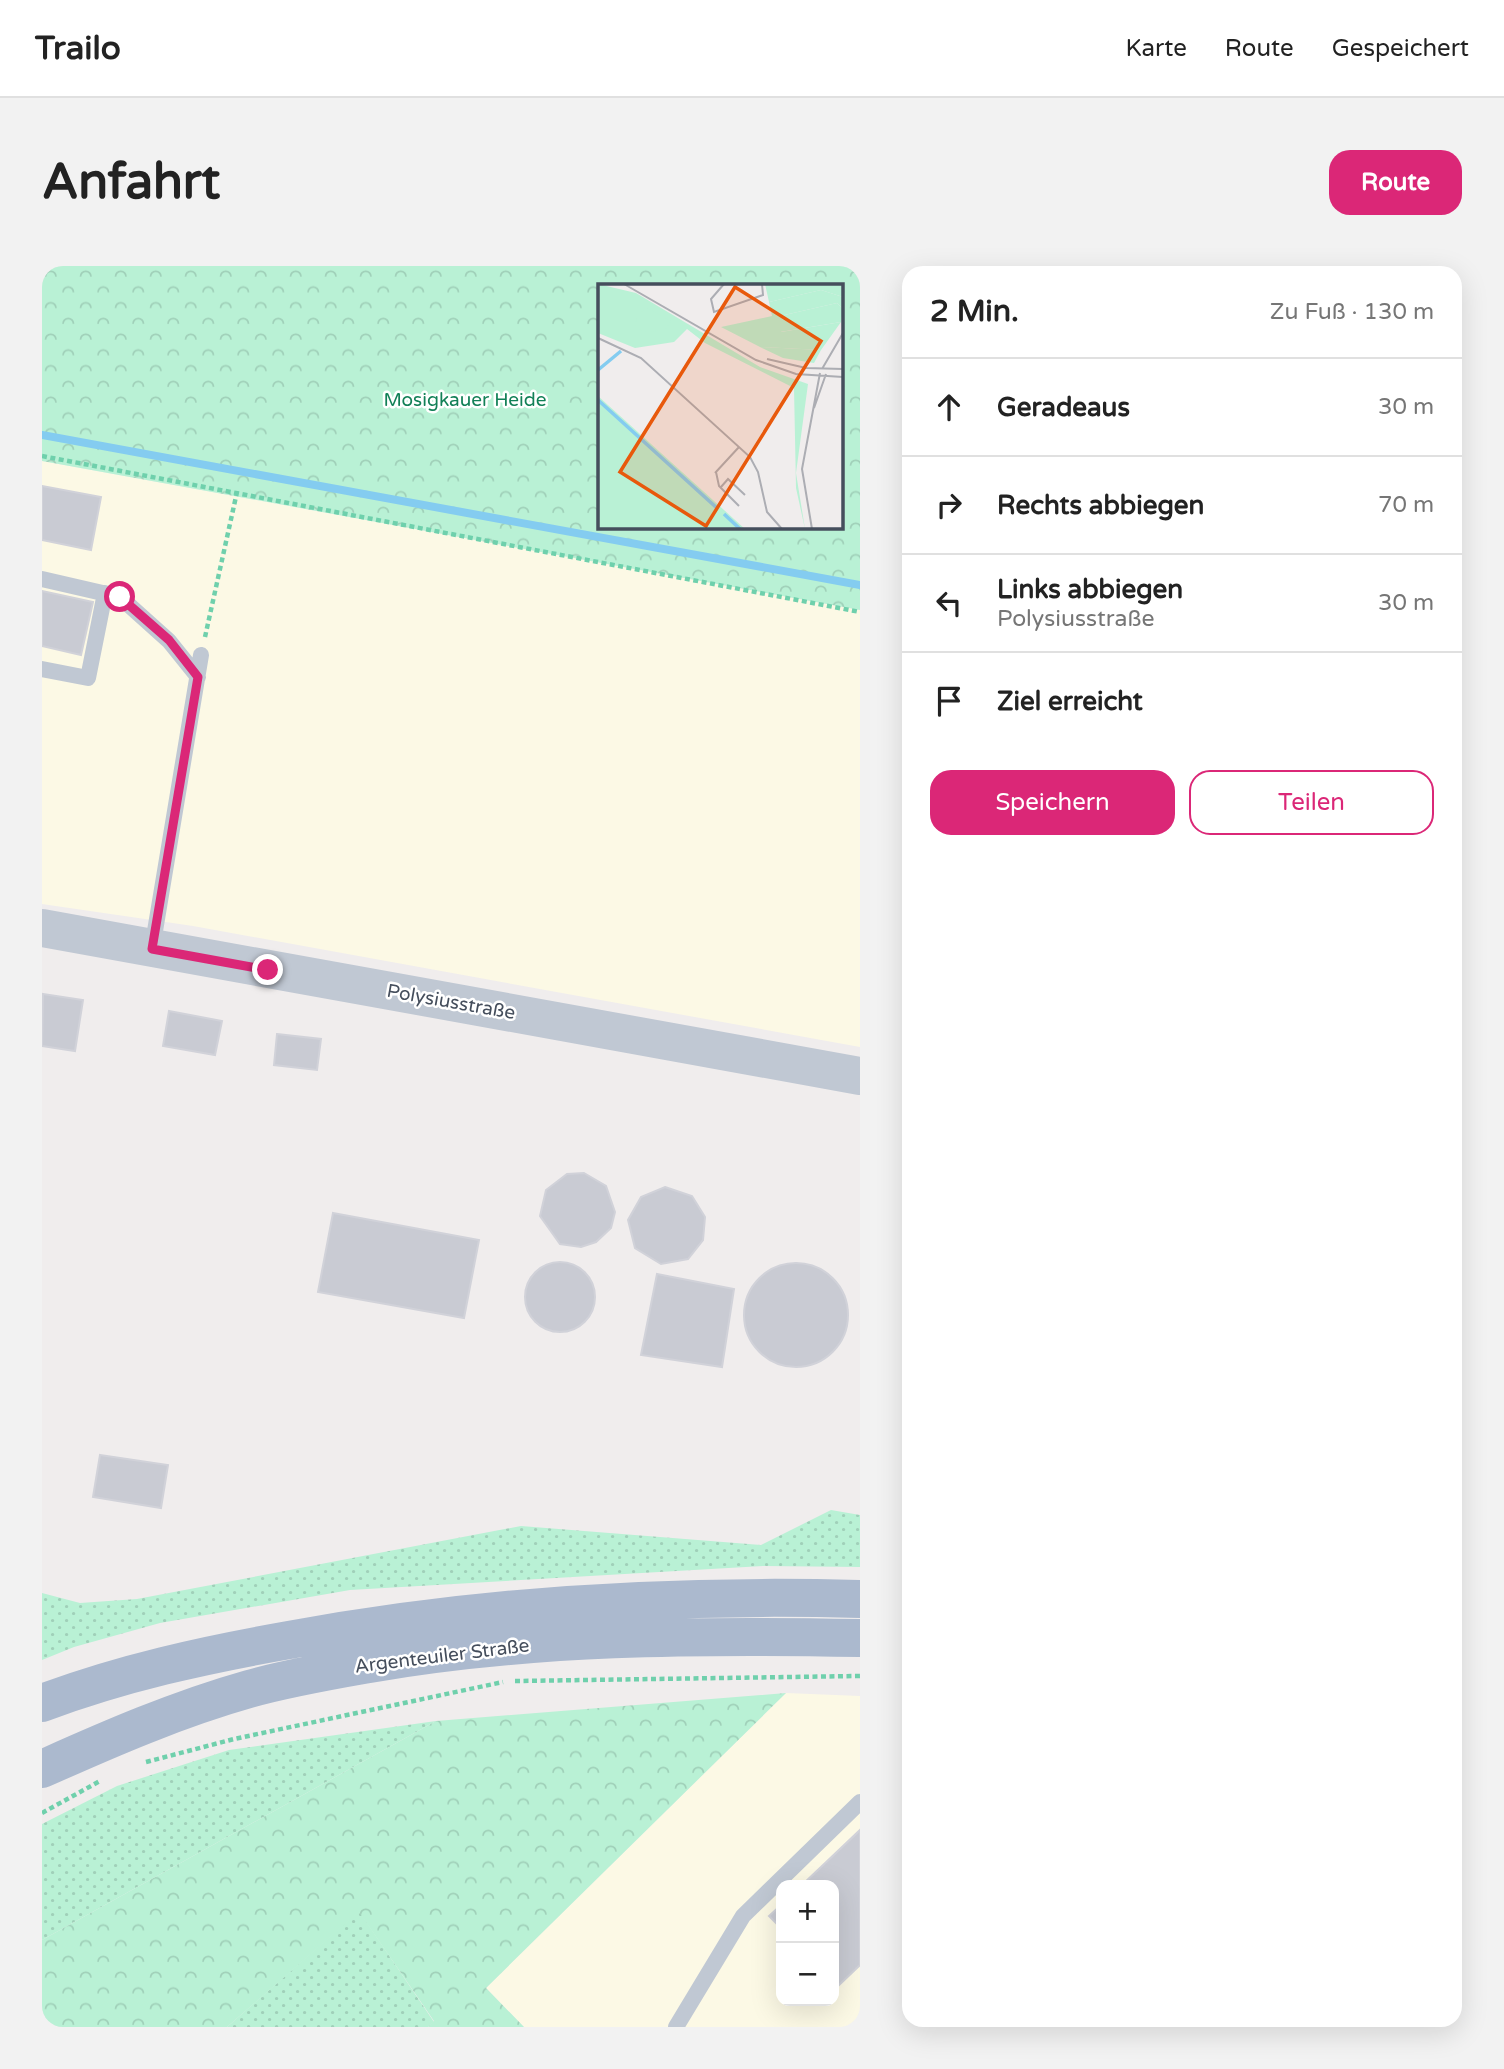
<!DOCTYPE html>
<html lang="de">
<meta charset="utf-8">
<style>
body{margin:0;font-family:"Varela Round",sans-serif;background:#f2f2f2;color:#222}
.controls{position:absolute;right:21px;bottom:21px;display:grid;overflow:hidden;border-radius:14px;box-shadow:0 7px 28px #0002}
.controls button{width:63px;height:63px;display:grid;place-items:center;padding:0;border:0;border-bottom:2px solid #e0e0e0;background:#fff;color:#222;font:35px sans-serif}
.stop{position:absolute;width:21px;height:21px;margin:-16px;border:5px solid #db2777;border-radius:50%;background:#fff}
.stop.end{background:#db2777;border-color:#fff;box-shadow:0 2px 7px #0008}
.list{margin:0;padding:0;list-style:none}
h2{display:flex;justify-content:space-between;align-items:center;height:91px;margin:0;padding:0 28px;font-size:30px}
h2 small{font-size:23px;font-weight:400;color:#767676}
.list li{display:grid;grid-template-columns:46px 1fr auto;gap:21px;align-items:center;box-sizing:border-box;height:98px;padding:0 28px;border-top:2px solid #e0e0e0}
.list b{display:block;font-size:26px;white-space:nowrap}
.list p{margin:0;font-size:23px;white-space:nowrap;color:#767676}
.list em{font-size:23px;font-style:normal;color:#767676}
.actions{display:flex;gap:14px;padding:21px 28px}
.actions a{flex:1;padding:16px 0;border:2px solid #db2777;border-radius:21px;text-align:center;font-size:24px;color:#db2777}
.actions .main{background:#db2777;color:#fff}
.icon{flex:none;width:38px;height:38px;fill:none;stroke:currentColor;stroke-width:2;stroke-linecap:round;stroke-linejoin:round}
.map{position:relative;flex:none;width:818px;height:1761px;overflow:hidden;border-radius:21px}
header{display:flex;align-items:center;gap:42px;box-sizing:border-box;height:98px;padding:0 35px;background:#fff;border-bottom:2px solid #e0e0e0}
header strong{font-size:33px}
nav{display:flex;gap:38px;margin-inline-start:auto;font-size:24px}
.intro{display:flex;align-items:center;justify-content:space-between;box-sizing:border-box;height:168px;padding:0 42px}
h1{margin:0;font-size:49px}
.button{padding:18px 32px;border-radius:21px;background:#db2777;color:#fff;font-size:24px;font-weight:700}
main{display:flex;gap:42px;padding:0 42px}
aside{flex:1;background:#fff;border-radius:21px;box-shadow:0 7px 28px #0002}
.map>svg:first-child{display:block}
.commercial{fill:#fcf9e5;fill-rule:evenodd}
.grass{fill:url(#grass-dots)}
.forest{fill:url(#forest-crowns);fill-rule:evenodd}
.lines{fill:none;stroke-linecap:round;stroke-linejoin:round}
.stream{stroke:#84ccf0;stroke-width:8}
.building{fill:#c9cbd3;stroke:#d1d2d9;stroke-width:2}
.path{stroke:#6fd0ac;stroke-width:4.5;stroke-dasharray:5 3.5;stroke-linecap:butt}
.service{stroke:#c0c8d3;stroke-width:16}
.tertiary{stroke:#c0c8d3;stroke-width:38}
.primary{stroke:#abb9ce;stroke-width:38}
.route{stroke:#db2777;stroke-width:9}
.labels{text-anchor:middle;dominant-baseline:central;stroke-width:5;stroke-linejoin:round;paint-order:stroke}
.park-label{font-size:19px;fill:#128057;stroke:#fff}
.street-label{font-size:19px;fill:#454e5c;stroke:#fff}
.inset-river{fill:none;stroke:#84ccf0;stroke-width:3.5}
.inset-road{fill:none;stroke:#acadb3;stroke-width:2}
.view{fill:#e8590c;fill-opacity:0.15;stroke:#e8590c;stroke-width:3.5}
.inset-edge{fill:none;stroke:#454e5c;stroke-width:3.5}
</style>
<header>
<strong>Trailo</strong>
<nav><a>Karte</a><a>Route</a><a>Gespeichert</a></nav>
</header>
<div class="intro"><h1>Anfahrt</h1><a class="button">Route</a></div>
<main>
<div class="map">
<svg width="818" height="1761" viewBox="0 0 818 1761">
<defs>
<pattern id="grass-dots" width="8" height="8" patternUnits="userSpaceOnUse" patternTransform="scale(1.75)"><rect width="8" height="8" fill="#b9f1d5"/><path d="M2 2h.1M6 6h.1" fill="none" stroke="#a0d0b9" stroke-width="1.8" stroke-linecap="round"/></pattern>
<pattern id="forest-crowns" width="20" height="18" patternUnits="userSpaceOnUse" patternTransform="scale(1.75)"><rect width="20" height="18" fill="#b9f1d5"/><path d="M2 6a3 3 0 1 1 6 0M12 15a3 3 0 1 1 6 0" fill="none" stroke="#a0d0b9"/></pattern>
</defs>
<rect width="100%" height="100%" fill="#f0eded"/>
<!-- commercial -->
<path class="commercial" d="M0,195L818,344V781L151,660L0,638Z
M744,1427L818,1430V1761H482L444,1722ZM739,1619H792V1735H739Z"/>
<!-- grass -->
<path class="grass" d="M789,1244L818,1249V1301L721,1300L308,1324L118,1357L32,1381L0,1394V1327L38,1337L95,1333L479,1260L719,1279Z
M394,1455L0,1674V1558L75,1520L187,1484Z
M317,1645L392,1756L386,1761H185Z"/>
<!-- forest -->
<path class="forest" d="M0,0H818V344L0,195ZM557,19H799V261H557Z
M744,1427L444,1722L482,1761H386L392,1755L317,1646L185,1761H0V1674L394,1455Z"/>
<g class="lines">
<!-- stream -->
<path class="stream" d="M0,169L818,319"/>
</g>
<!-- building -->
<path class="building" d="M0,220L59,231L49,284L0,274Z
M0,325L51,336L39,389L0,380Z
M1,728L41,734L33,785L0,780Z
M127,745L180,755L173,789L121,780Z
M235,768L279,773L275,804L232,799Z
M542,907L564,920L573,946L569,962L554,976L539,981L518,978L498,950L504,924L525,908Z
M623,921L650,930L663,951L661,974L646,993L619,998L593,982L586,954L599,931Z
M291,947L437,974L422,1052L276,1026Z
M483 1031a35 35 0 1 1 70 0a35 35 0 1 1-70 0Z
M702 1049a52 52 0 1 1 104 0a52 52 0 1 1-104 0Z
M615,1008L692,1023L680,1101L599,1089Z
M58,1189L126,1199L119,1242L51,1231Z
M818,1564V1699L795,1721L792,1717V1619H760Z
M739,1639V1662L727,1650Z"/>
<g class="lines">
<!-- path -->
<path class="path" d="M0,190L818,346
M163,371L195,226
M473,1415L818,1410
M104,1496L192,1473L461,1416
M0,1547L58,1515"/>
<!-- service -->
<path class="service" d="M0,313L78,331L127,375L156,411
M0,403L46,412L63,327
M110,683L159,389
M634,1761L701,1650L818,1536"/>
<!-- tertiary -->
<path class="tertiary" d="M0,662L818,810"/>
<!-- primary -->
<path class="primary" d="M0,1437C80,1407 162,1389 247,1374C435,1339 626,1328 818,1333
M0,1503C67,1473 136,1443 207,1423C246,1412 287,1405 327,1398C489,1370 654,1369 818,1372"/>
</g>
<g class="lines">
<!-- route -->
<path class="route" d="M78,331L127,374L156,411L110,683L226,704"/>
</g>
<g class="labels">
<!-- park labels -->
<g class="park-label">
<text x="423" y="134">Mosigkauer Heide</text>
</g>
<!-- street labels -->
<g class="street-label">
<text transform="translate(409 736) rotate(10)">Polysiusstraße</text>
<text transform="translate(400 1390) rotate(-7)">Argenteuiler Straße</text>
</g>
</g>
<!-- overview -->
<g transform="translate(556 18)">
<rect width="245" height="245" fill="#f0eded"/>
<path d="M0,0L38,9L162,83L210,100L198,189L207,245L198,204L196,104L107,59L89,45L76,58L37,64L0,49ZM167,0H245V13L223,6L171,18ZM239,19L245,25L243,38L182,48V32ZM162,63L223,66L216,79L185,74Z" fill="#b9f1d5"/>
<path d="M223,6L245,13V25L239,19L182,32L183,48L243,38L223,66L162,63L123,43L174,32L171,18ZM0,112L147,245H0Z" fill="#b9f1d5"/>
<path d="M49,24L73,37L67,46L48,48L37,44L39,31Z" fill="#b9f1d5"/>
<path class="inset-river" d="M0,86L23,67M0,116L120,225M126,230L142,245"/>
<path class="inset-road" d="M26,0L158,76L198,90L245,93M126,0L113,15L116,28L165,11L164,0M0,54L43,74L152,173L160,188L169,228L184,245M169,75L208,84L245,85M224,85L245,49M216,124L228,90M118,188L121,202L141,222M117,189L141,163M123,203L130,195L147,211M214,245L204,185L222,89"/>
<path class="view" d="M137,3L223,57L108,242L22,188Z"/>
<rect width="245" height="245" class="inset-edge"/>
</g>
</svg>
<div class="controls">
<button>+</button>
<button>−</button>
</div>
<div class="stop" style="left:78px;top:331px"></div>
<div class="stop end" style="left:226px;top:704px"></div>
</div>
<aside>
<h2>2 Min.<small>Zu Fuß · 130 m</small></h2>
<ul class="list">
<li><svg class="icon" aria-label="ahead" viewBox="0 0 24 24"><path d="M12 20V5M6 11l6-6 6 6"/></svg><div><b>Geradeaus</b></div><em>30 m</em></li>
<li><svg class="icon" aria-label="right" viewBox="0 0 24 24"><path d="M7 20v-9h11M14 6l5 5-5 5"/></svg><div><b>Rechts abbiegen</b></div><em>70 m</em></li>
<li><svg class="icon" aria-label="left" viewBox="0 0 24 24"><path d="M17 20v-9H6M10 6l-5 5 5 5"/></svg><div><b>Links abbiegen</b><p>Polysiusstraße</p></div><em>30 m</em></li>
<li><svg class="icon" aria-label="arrive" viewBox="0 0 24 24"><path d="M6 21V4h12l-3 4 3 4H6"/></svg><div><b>Ziel erreicht</b></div></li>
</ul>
<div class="actions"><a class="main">Speichern</a><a>Teilen</a></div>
</aside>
</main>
